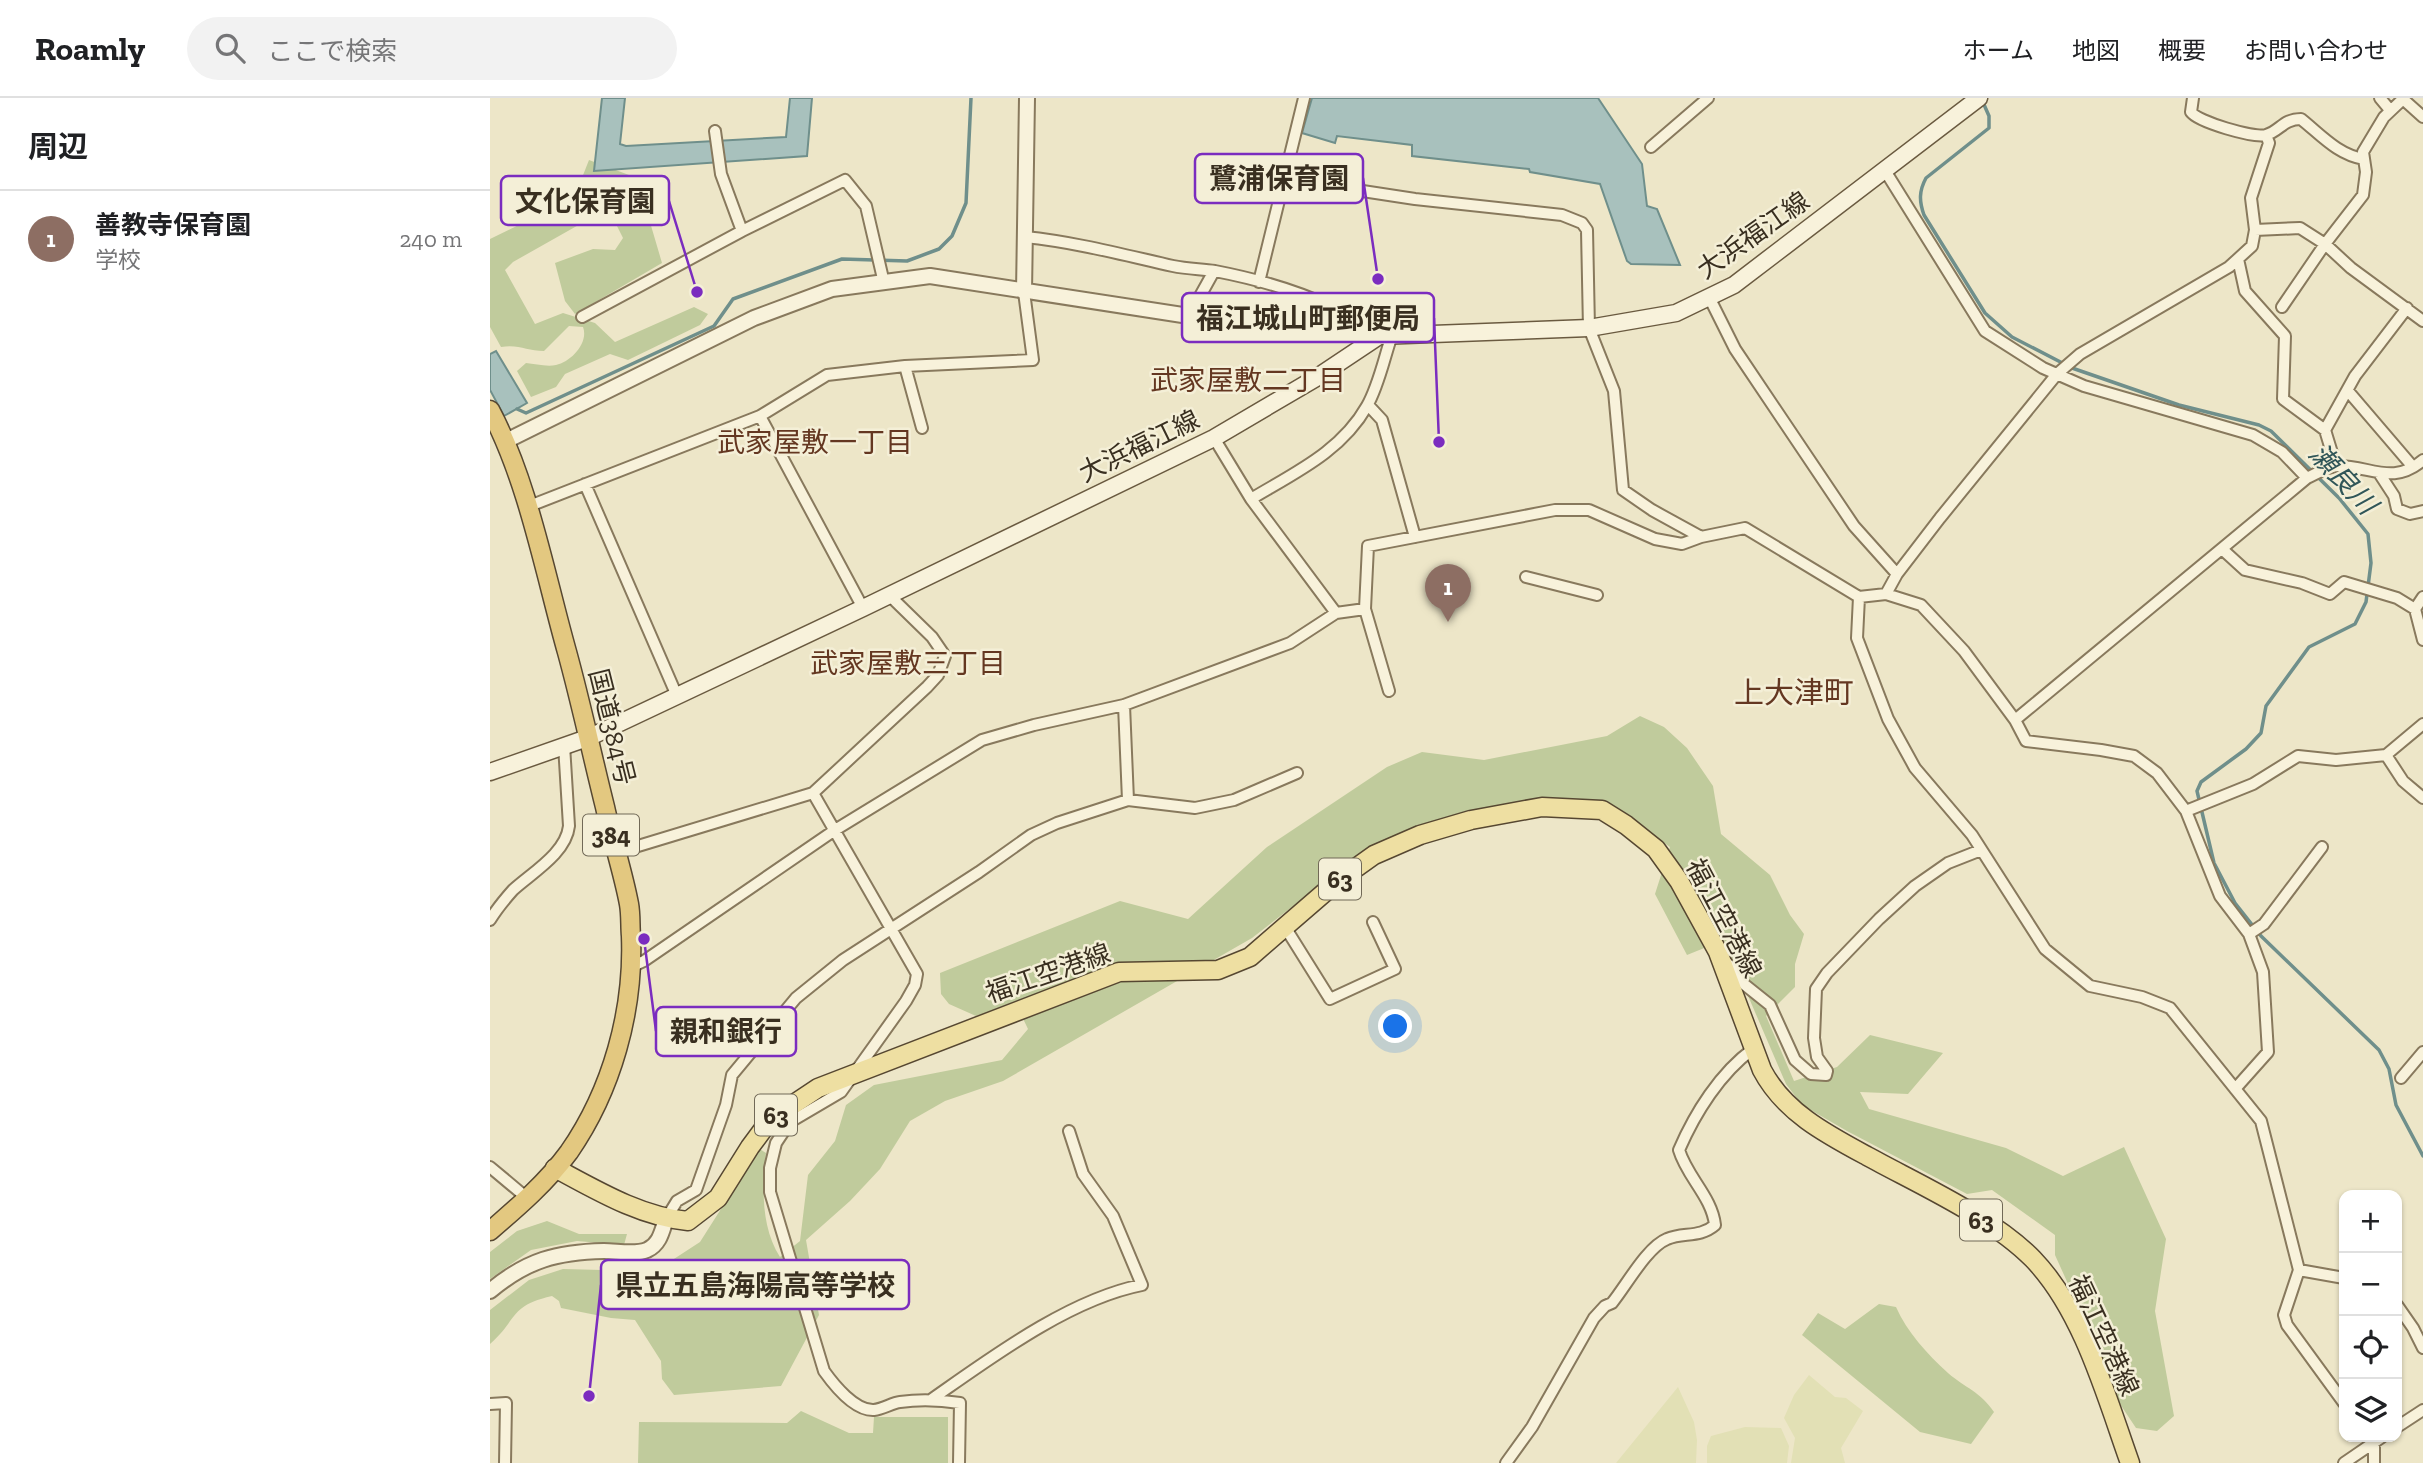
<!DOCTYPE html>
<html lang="ja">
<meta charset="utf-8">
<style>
body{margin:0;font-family:"Zilla Slab","Noto Sans JP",serif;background:#f2f2f2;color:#202124}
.controls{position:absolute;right:21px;bottom:21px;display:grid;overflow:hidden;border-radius:14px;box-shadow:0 2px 5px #0004}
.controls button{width:63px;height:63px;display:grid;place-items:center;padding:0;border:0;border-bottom:2px solid #e0e0e0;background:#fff;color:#202124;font:35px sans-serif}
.you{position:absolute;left:906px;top:929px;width:24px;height:24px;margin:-18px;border:5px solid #fff;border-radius:50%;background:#1a73e8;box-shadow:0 0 0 10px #1a73e833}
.badge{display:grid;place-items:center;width:46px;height:46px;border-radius:50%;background:#111827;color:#fff;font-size:23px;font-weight:700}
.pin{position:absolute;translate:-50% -58px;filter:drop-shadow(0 2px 4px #0008)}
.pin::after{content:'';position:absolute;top:37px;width:24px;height:21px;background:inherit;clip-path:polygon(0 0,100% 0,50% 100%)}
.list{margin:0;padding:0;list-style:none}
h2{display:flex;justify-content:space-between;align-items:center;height:91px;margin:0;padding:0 28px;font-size:30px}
h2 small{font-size:23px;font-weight:400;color:#757577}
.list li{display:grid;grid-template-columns:46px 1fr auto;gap:21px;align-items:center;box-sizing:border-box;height:98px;padding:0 28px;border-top:2px solid #e0e0e0}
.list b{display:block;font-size:26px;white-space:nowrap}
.list p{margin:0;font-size:23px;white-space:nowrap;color:#757577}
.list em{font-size:23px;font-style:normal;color:#757577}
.icon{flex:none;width:38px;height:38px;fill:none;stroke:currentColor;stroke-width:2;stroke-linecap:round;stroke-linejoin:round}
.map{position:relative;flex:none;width:1933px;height:1365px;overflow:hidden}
header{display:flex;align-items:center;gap:42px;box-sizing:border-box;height:98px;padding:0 35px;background:#fff;border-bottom:2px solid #e0e0e0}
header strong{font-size:33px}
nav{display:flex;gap:38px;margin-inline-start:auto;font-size:24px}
.search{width:490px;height:63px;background:#f2f2f2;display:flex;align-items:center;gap:18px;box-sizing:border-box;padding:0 24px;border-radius:38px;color:#757577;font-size:26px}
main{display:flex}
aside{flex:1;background:#fff}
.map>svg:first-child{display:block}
.farmland{fill:#e2e0b5}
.green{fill:#c0cb9c}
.water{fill:#a8c1bd;stroke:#6f8f8b;stroke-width:2}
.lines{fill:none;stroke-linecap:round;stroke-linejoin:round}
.stream{stroke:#6f8f8b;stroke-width:3.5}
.minor-casing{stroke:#88795d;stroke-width:14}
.tertiary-casing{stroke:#88795d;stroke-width:18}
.secondary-casing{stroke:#6a5a40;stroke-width:19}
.primary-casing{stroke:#564731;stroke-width:21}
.trunk-casing{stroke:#564731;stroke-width:21}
.minor{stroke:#f8f2db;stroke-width:10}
.tertiary{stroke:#f8f2db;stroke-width:14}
.secondary{stroke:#f8f2db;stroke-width:16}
.primary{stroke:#eedfa2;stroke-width:18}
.trunk{stroke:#e3c880;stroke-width:18}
.labels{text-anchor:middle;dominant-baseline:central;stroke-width:5;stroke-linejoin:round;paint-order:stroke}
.shield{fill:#f4efd7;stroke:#716957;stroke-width:2}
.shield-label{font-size:24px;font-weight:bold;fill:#392f20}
.street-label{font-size:26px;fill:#392f20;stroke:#f4efd7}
.neighbourhood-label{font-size:28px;fill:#643721;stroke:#f4efd7}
.water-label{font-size:28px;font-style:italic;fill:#305658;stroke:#f4efd7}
.quarter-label{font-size:30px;fill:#643721;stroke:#f4efd7}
.leader{fill:none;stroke:#7b2cbf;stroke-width:2.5}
.callout-dot{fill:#7b2cbf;stroke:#f4efd7;stroke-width:2.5}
.callout{fill:#f4efd7;stroke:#7b2cbf;stroke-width:2.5}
.callout-label{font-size:28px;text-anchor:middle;font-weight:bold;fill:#392f20}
</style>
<header>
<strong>Roamly</strong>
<div class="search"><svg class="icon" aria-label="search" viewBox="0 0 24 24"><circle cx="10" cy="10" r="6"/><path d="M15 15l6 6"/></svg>ここで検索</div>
<nav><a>ホーム</a><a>地図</a><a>概要</a><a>お問い合わせ</a></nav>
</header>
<main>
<aside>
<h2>周辺<small></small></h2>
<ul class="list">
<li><span class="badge" style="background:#8d6e63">1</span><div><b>善教寺保育園</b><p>学校</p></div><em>240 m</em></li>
</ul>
</aside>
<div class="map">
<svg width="1933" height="1365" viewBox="0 0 1933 1365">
<rect width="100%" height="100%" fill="#ede6c8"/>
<!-- farmland -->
<path class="farmland" d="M1319,1277L1345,1299L1356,1300L1373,1313L1351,1350L1355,1365H1301L1305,1340L1294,1320L1304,1297Z
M1188,1289L1204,1324L1207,1342L1206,1365H1126Z
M1255,1329L1291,1330L1299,1348L1297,1365H1217V1348L1221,1338Z"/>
<!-- green -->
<path class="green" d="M99,62L147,80L172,165L85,216L75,203L65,165L103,151L125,152L133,140L123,120L108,116L23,164L15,172L45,226L73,215L105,225L125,244L204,209L218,216L210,227L138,262L120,256L75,276L66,289L41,299L27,273L36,265C45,266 57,269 66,267C81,264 99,245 93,229L79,228L54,253C37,253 29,246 11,249L0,229V141L84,100Z
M1150,618L1174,629L1197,650L1223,688L1231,736L1280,777L1300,817L1314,836L1305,866V889L1276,918L1304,983L1347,969L1380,937L1453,955L1418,996L1370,994L1379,1011L1516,1050L1573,1078L1634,1049L1676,1141L1665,1213L1684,1318L1667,1333L1646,1330L1622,1294L1603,1232L1593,1219L1565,1157V1137L1502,1092L1477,1096L1357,1033L1312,1007L1296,986L1234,842L1197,857L1165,796L1180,749L1114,703L962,720L874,753L762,840L513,983L455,1003L420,1023L390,1071L360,1103L316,1142L329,1217L291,1288L184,1297L172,1281L171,1263L145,1222L121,1220L71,1210L69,1203L62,1198C18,1208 28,1222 0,1246V1212L39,1182L73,1171L112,1172L140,1182L170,1170L210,1144L250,1081L265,1048L276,1055C272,1091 271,1129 290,1159L310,1143L318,1077L345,1043L356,1007L384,987L512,962L538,931L526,906L486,918L459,906L451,896L450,875L630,803L698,821L777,749L897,669L932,654L994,662L1117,638Z
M57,1123L89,1136H137L134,1147L87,1143L41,1152L0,1181V1154L27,1133Z
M1389,1206L1406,1209C1417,1234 1437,1256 1458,1275C1475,1290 1490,1293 1504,1314L1481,1346L1430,1334L1312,1237L1328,1215L1355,1231Z
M311,1313L359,1335H383L384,1319H458V1365H148L149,1324L297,1325Z"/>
<!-- water -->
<path class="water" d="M112,0H135L130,46L136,48L296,39L300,0H322L317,58L104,73Z
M822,0H1108L1152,66L1157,108L1167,111L1190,167L1141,166L1137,163L1110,86L1040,74L1039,71L922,58V47L847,38L845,45L812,35Z
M6,253L37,305L14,318L0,292V256Z"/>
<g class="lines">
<!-- stream -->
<path class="stream" d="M1492,2L1499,18V30L1436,80C1429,93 1429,103 1434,117L1495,215L1522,239L1582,270L1689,307L1769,327L1781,333L1849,400L1878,436L1881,465L1876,504L1865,526L1819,549L1776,608L1771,635L1756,651L1711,684L1707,693L1724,765L1745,805L1771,838L1889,952L1899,971L1906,1007L1933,1058
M27,311L36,315L224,228L243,201L352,161L417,163L449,151L462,138L476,105L481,0"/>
<!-- minor casing -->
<g class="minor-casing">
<path id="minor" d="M1703,0L1701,14C1708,24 1763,40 1776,37C1790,33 1793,21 1811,21C1831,37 1848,57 1874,61
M1890,0L1900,12
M1913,1L1933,19
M225,33L231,76L252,133
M1161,49L1218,0
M1394,71L1495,233L1553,270L1594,288L1763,337L1792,354L1817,380
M794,81L925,101L1072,117L1092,125L1097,132L1099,230L1124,293L1133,392L1162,412L1211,439
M1765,132L1810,130L1835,146L1861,170L1933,223
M535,139C585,144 634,157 683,168C697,171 711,171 725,173C782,184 843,202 889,238
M1748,161L1755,193L1795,238L1793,301L1835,332L1846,368
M769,184L814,0
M1219,199L1245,251L1364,428L1407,476
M1792,209L1835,146L1873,97L1876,74L1873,54L1894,19L1914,0
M699,218L724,173
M92,219L252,133L355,82L376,108L394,185
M415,268L432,330
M1858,293L1923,369
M878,307L892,322L925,439
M270,318L373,510
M1835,332L1865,278L1917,210
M724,340L761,401L846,515
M1889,375L1904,398L1907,411L1920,416L1933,413
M95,386L187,598
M761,401C804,375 851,354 877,308C889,287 894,260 902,237
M37,409L270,318L337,277L415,268L543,262L534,194
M1732,451L1755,472L1812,485L1840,496L1854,484L1907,500L1925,511
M1036,479L1107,497
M1396,496L1431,507L1474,553L1525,622L1536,643L1611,652L1644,658L1667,675L1696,713L1730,798L1759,836L1773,874L1778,954L1745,991
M1369,499L1367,540L1398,621L1425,670L1482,737L1555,851L1600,888L1652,899L1680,910L1771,1023L1809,1172L1794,1217L1797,1227L1854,1305
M1933,499L1925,511L1933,542
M899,593L875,511L878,448L1065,412H1099L1165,441L1192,446L1211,439L1255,430L1369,499L1396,496L1407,476L1450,420L1567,276L1590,256L1739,169L1762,148L1765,132L1761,100L1779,45L1776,37
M634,607L638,702
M1525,622L1817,380C1826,376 1838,368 1848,368C1881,368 1903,388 1933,362
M1896,657L1913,683L1933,700
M323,695L427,876L425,887L416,903L351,994L300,1024L286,1045L280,1070V1094L334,1273C344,1287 365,1313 384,1312C393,1311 402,1305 410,1304C431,1301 450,1302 470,1305L469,1365
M1696,713L1763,686L1808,658L1846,662L1896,657L1933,626
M125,755L323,695L437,589L448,577L455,558L442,539L399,497
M0,822C6,812 15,801 23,792C43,774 76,755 79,728L74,647
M795,829L840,901L905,871L883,824
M1759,836L1774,826L1832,749
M1237,865L1255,887L1280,907L1305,962L1321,976L1336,977L1337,973L1327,959L1324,940L1326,891L1337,875L1389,821L1425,788L1458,765L1491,752
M141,869L154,863L345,732L492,642L544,627L634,607L800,545L846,515L875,511
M1911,980L1933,954
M0,1069L37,1100
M176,1121L187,1103L206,1092L236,1007L242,977L306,900L353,862L489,774L541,737L567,725L638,702L705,710L744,702L807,675
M1809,1172L1854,1180
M1907,1207L1923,1230L1933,1250
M442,1301C502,1259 580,1201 652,1187L623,1118L593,1076L579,1033
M0,1306L16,1305L15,1365
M1907,1329L1933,1312
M1879,1339L1884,1345V1365
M1016,1365L1042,1329L1104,1220L1115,1208L1122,1205C1136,1188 1157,1149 1177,1141C1193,1134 1210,1140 1225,1127C1222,1099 1197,1079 1189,1052C1205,1015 1230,975 1263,951
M1854,1365L1892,1339"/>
</g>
<!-- tertiary casing -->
<g class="tertiary-casing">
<path id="tertiary" d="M534,194L537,0
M16,343L264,220L342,191L440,178L699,218L889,238
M0,1193C37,1162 67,1154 114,1153C127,1153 145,1157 157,1152C170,1146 172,1133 176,1121"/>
</g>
<!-- secondary casing -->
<g class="secondary-casing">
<path id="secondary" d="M0,674L100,639L373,510L724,340L826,280L889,238L1099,230L1186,215L1244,187L1489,0"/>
</g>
<!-- primary casing -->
<g class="primary-casing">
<path id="primary" d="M65,1070C106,1092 151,1119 198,1123L228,1100L260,1049L280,1022L328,990L629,874L728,872L760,859L849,782L884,757L930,737L981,722L1052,709L1112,712L1136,727L1166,751L1189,783L1228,854L1272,972C1294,1014 1336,1036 1377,1058C1428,1086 1502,1119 1543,1161C1593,1213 1616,1298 1640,1365"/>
</g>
<!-- trunk casing -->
<g class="trunk-casing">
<path id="trunk" d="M0,312C38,383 55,476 77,554C91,605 102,657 115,709C122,741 133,774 139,806C141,817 140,828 141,838C144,913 122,992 79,1054C57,1084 28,1109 0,1133"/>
</g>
<!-- minor -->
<use href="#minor" class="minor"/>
<!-- tertiary -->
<use href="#tertiary" class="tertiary"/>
<!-- secondary -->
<use href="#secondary" class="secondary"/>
<!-- primary -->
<use href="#primary" class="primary"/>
<!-- trunk -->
<use href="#trunk" class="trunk"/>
</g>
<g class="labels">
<!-- shield labels -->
<g class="shield">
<rect x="93" y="716.5" width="56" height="41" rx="5"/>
<rect x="829" y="760.5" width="42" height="41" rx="5"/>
<rect x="265" y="996.5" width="42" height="41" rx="5"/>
<rect x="1470" y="1101.5" width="42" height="41" rx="5"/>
</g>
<g class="shield-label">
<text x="121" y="737">384</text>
<text x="850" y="781">63</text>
<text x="286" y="1017">63</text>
<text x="1491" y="1122">63</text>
</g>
<!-- street labels -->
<g class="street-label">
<text transform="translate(1263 137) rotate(-35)">大浜福江線</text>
<text transform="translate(649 348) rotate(-26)">大浜福江線</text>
<text transform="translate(122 629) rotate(76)">国道384号</text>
<text transform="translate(1234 820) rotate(62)">福江空港線</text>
<text transform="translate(558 875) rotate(-19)">福江空港線</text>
<text transform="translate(1614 1237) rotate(65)">福江空港線</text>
</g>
<!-- neighbourhood labels -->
<g class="neighbourhood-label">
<text x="758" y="282">武家屋敷二丁目</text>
<text x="325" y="344">武家屋敷一丁目</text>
<text x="418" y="565">武家屋敷三丁目</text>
</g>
<!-- water labels -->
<g class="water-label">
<text transform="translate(1853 381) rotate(47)">瀬良川</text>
</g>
<!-- quarter labels -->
<g class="quarter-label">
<text x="1304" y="595">上大津町</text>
</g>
</g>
<!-- callouts -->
<path class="leader" d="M888 181L873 80M207 194L179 103M949 344L944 220M154 841L166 933M99 1298L111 1187"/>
<g class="callout-dot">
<circle cx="888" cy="181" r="7"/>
<circle cx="207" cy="194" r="7"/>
<circle cx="949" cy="344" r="7"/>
<circle cx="154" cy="841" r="7"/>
<circle cx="99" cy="1298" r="7"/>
</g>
<g class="callout">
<rect x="705" y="56" width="168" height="49" rx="7"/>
<rect x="11" y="78" width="168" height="49" rx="7"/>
<rect x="692" y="195" width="252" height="49" rx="7"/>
<rect x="166" y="909" width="140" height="49" rx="7"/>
<rect x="111" y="1162" width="308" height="49" rx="7"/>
</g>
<g class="callout-label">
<text x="789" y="90">鷺浦保育園</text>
<text x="95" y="113">文化保育園</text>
<text x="818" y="230">福江城山町郵便局</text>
<text x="236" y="943">親和銀行</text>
<text x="265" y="1197">県立五島海陽高等学校</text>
</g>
</svg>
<div class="controls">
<button>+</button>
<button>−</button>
<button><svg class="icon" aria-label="locate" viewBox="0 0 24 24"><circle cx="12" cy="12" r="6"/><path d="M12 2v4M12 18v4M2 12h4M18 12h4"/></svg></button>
<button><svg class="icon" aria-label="layers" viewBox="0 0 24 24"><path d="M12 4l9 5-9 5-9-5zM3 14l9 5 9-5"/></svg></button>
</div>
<div class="you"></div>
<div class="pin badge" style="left:958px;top:524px;background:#8d6e63">1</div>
</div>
</main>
